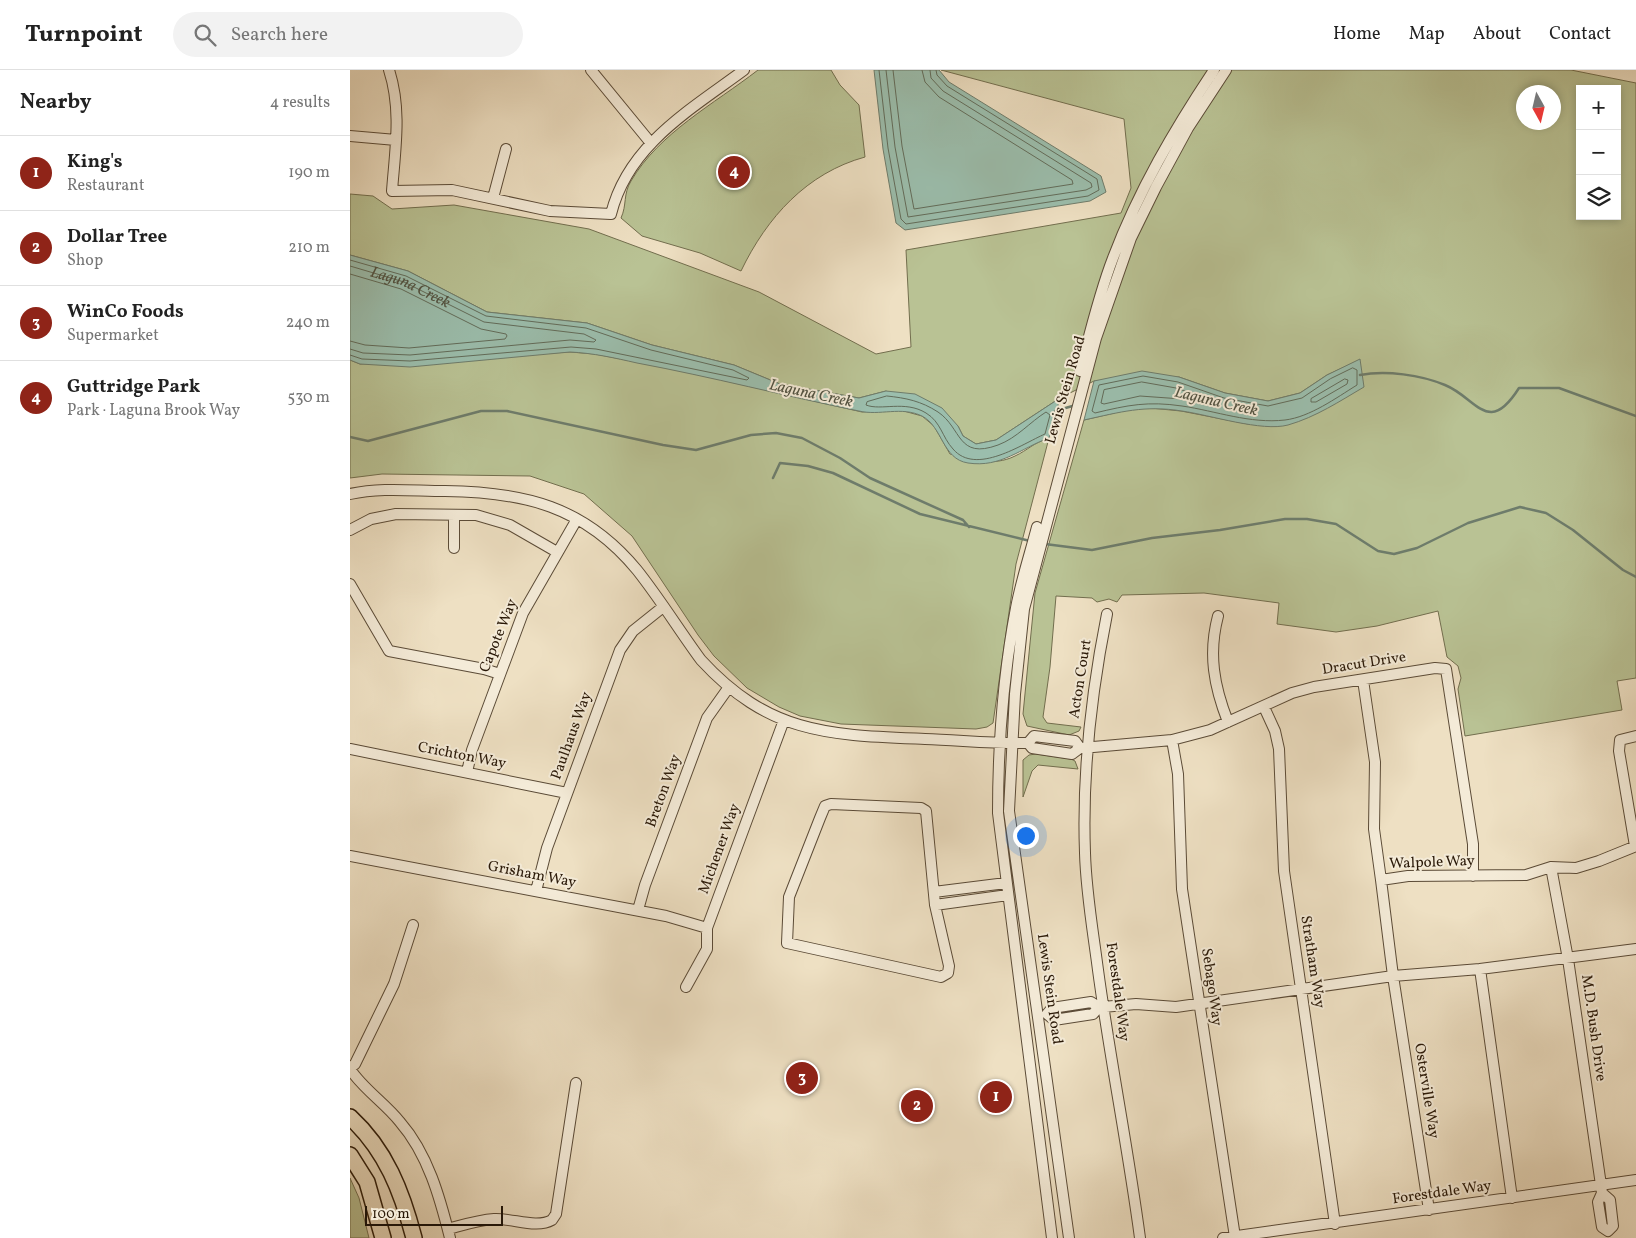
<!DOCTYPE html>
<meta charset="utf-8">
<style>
body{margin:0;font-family:Vollkorn,serif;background:#f2f2f2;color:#222}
.controls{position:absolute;right:15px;top:15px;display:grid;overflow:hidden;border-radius:0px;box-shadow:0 2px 8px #0003}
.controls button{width:45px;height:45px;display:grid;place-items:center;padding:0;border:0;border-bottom:1px solid #e0e0e0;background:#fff;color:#222;font:25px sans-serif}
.compass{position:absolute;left:1166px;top:15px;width:45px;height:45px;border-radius:50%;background:#fff;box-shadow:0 2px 8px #0003;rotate:172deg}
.scale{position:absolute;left:15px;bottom:12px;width:138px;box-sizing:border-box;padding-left:5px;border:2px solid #2a1908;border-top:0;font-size:14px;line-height:18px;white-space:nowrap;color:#2a1908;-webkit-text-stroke:4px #f4ebd8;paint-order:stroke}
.you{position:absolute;left:675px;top:765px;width:18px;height:18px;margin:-12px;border:4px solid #fff;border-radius:50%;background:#1a73e8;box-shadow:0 0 0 8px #1a73e833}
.badge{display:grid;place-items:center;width:32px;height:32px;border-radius:50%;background:#8f2418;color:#fff;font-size:16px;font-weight:700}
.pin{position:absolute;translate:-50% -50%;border:2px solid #fff;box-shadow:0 1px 5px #0006}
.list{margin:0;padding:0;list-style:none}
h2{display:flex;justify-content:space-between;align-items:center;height:65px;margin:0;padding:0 20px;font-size:21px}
h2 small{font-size:16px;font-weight:400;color:#767676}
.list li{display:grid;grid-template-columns:32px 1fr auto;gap:15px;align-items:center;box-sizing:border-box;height:75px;padding:0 20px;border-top:1px solid #e0e0e0}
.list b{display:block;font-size:19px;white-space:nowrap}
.list p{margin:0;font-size:16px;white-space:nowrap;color:#767676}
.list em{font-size:16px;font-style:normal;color:#767676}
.icon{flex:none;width:28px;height:28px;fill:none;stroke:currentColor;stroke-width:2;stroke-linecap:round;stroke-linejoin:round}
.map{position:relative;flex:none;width:1286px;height:1168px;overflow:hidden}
header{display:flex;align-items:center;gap:30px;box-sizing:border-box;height:70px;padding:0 25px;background:#fff;border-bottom:1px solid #e0e0e0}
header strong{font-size:24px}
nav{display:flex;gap:28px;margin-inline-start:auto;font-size:18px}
.search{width:350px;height:45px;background:#f2f2f2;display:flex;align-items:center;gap:12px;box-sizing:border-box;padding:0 18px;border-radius:28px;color:#767676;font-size:19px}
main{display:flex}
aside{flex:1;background:#fff}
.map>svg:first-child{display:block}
.green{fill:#b9c294;stroke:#726e4e;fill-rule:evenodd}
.water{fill:#9bbead;stroke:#6e7c6b}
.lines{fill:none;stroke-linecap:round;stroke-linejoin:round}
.shore{stroke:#626c5a;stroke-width:1}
.stream{stroke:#6e7c6b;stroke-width:2.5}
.minor-casing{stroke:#5b4b37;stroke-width:12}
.highway-casing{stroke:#2a1908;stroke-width:18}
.minor{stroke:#f4ebd8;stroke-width:10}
.highway{stroke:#eee0c3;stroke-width:15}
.labels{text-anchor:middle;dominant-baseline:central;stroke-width:4;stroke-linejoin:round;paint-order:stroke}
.street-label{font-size:15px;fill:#2a1908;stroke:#f4ebd8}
.water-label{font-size:16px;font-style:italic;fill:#525342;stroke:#f4ebd8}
</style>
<header>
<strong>Turnpoint</strong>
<div class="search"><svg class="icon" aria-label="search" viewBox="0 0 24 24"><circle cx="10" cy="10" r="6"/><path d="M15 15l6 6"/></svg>Search here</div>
<nav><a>Home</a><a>Map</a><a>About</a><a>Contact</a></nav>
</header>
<main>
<aside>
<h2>Nearby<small>4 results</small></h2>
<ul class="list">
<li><span class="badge">1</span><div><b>King's</b><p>Restaurant</p></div><em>190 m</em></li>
<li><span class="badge">2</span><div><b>Dollar Tree</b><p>Shop</p></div><em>210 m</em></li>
<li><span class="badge">3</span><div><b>WinCo Foods</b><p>Supermarket</p></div><em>240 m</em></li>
<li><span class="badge">4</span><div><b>Guttridge Park</b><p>Park · Laguna Brook Way</p></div><em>530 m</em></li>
</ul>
</aside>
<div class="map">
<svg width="1286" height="1168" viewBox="0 0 1286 1168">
<rect width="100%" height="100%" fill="#eee0c3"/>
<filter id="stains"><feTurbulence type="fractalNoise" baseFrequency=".004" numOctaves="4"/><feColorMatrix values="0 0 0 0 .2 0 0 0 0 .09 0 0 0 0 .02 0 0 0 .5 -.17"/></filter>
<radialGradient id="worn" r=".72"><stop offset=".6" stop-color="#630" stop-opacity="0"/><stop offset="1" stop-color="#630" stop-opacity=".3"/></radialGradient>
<!-- green -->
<path class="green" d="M408,0H481L490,15L509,35L515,87C457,103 417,147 391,201L350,183L292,166L271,148C277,135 273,124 281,111C309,63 364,34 408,0Z
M591,0H1221L1286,13V608L1267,611L1272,640L1115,666L1108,619L1111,608L1108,596L1097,587L1088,541L1027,556L986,562L927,554L929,533L854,523L772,525L767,532L759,529L747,532L742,528L706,526L700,597L693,647L697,653L731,657L729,661L719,665L677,656L673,644L685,523L734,350L790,337L831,341L898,354L1010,290L977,305L950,323L918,331L875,323L829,307L744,311L710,328L646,370L626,374L613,366L608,356L536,321L509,328L430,314L384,295L302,275L237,253L137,242L58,201L0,185V124L23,126L42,139L104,135L239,159L409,222L526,284L561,277L556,180L771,143L781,118L774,49ZM1230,19H1267V146H1230ZM1174,22H1204V52H1174Z
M220,282L245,284L328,300L512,342L550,340L572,346L584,356L600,384C622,389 643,397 665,386C678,380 683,373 699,368L666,494L643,653L637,657L626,659L491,654L450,646L429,637L397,618L364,586L348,565L282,466L234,424L180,406L32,404L0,408V290L10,294Z
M686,684L721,689L725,691L728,699L688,695L682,701L673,727V690L679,685Z
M0,1108L9,1128L19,1168H0Z"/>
<!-- water -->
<path class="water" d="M524,0H589L599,12L751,106L756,122L740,131L555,160L546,153L533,79Z
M0,185L58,201L137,242L237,253L302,275L384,295L430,314L509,328L536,321L565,324L592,338L608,356L613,366L626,374L646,370L710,328L699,368C671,378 651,398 618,393C592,389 593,357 572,346C551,336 530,346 509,341C435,326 362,307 287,293C265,288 243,283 220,282L60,297L10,294L0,290Z
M1010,289L1014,317C990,331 966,347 938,355C912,362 860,345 832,341C794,335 771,342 734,350L744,311L792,301L829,307L875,323L918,331L950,323L977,305Z"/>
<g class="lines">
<!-- shore -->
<g class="shore">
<path d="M529,0L538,78L551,149L556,154L738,126L749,120L747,109L597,16L587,5L586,0"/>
<path d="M536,0L545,77L558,147L736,120L742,117L741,113L593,21L581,8L580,0"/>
<path d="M543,0L552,76L564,139L723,114L722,110L589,27L575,12L572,0"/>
<path d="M0,190L56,206L136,246L236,258L301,280L383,300L399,308L397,310L246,279L221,277L60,291L12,289L0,285"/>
<path id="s1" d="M0,196L54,212L134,252L234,264L246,270L244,272L220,270L60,285L13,283L0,279"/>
<path d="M0,204L51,219L131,259L156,264L157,266L155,269L59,278L15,275L0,271"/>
<path d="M1003,298L1007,300V315C986,328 960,347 935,350C900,354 866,341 832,336C798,331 778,335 745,343L742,341L749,315L793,306L828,312L874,328L918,336L952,328L980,309Z"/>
<path d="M995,309L998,310L997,314L966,332H961V329Z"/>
<path d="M792,312L826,318L861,330L862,333L860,335L832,329L790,326L754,334L751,333L754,320Z"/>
<path d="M537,326C556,328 571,331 588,342C612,358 607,390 648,375C667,368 680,352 696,342L700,345L695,364C672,374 626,406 603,379C592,367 591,352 576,343C555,330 531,341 516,335L517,332Z"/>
</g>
<!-- stream -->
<path class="stream" d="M1010,305C1036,300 1071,305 1095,315C1127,328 1138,367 1169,318H1209L1286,346
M705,341L726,335
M0,367L18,371L131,341H157L313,375L346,380L401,365L426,363L452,368L490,388L520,408L613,450L619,457
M423,408L430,393L458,396L483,403L570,444L680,471
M695,474L742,480L802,468L870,460L935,449H957L986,454L1028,481L1044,484L1067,478L1118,453L1170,437L1196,443L1223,460L1273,500L1286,507"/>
<!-- minor casing -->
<g class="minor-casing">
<path id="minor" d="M39,0C52,40 45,80 42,121L102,120L200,141L261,144C278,75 340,40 394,0
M241,0L300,72
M0,66L46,70
M143,128L156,79
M730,301C740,263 749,224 763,188C789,120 824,60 864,0
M0,424C31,417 64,421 95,421C174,422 234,436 287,500C310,529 329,560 351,590C420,665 480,665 575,669C609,670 644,674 678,673
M687,457C680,484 671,511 666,538C653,606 648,674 648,743L702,1168
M0,460L21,449L46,444L126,445L160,455L207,482
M104,478V445
M0,514L39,581L134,599L150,604
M757,544C741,624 732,702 735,783C736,822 743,861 748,900C760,989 778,1078 790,1168
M868,546C858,584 864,616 878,652
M1013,610L1025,692L1024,759L1031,810
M914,637L925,661L929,679L934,801L985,1154
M684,666L725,671L730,678L722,684L682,678L678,673Z
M822,670L828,704L832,819L885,1167
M732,678L822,670L860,660L942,623L964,617L1085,598L1096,599L1123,774V806
M0,679L217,723
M117,702L122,680L173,543L227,449
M481,734L571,738L576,741L585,835L599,896L598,903L591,907L437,873L439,827L470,748L475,736Z
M1285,776L1269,681L1270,670L1286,666
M0,786L316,846L357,858
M1201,797L1218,889L1251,1115L1252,1123L1260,1130L1263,1156L1258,1161L1252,1157L1248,1132L1252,1123
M186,821L197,778L270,580L283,561L313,537
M584,822L656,813
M585,835L658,825
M288,840L295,815L357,648L379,617
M1130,899L1162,1128
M336,917L357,879V858L434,650
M749,937L741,932L702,938L697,944L704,950L743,944L749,937H753L786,934L826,937L1043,906L1031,810L1058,806L1176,805L1201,797L1226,798L1249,791L1286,776
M0,998L5,994L44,914L63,855
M0,999C13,1019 35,1033 50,1052C78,1084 90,1128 100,1168
M1079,1140L1043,906L1130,899L1286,879
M98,1159C113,1155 128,1150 144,1149C163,1148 186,1159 202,1150L206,1144L226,1013
M719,1168L659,741L665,624L674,539L746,268L781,168L806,117L838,58L876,0
M873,1168L1286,1110"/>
</g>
<!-- highway casing -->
<g class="highway-casing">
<path id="highway" d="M0,1047C36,1080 52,1122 64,1168
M0,1085L17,1112L33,1168"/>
</g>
<!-- minor -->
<use href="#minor" class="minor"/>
<!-- highway -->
<use href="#highway" class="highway"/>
</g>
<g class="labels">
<!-- street labels -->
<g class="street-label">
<text transform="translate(716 320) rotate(-74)">Lewis Stein Road</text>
<text transform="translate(149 566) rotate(-68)">Capote Way</text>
<text transform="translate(1014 594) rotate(-9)">Dracut Drive</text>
<text transform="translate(731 609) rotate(-81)">Acton Court</text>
<text transform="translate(222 666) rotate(-70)">Paulhaus Way</text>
<text transform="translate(112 686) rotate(11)">Crichton Way</text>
<text transform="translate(314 721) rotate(-70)">Breton Way</text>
<text transform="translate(370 779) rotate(-70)">Michener Way</text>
<text transform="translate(1082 793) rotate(-2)">Walpole Way</text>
<text transform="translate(182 805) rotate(11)">Grisham Way</text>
<text transform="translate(962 892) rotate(81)">Stratham Way</text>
<text transform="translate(861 917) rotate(82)">Sebago Way</text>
<text transform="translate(699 919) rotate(82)">Lewis Stein Road</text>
<text transform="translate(767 922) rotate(82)">Forestdale Way</text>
<text transform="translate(1243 958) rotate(82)">M.D. Bush Drive</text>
<text transform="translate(1076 1021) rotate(81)">Osterville Way</text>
<text transform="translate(1092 1123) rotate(-8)">Forestdale Way</text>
</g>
<!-- water labels -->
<g class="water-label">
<text stroke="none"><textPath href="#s1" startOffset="64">Laguna Creek</textPath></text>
<text transform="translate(461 324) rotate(12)">Laguna Creek</text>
<text transform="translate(866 332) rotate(13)">Laguna Creek</text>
</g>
</g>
<rect width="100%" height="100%" filter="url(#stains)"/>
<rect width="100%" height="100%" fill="url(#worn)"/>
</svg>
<div class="controls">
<button>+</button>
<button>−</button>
<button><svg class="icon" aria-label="layers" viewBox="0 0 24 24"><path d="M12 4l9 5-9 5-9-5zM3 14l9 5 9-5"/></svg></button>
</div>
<svg class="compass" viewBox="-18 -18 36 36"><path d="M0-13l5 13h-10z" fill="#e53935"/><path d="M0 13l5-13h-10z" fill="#767676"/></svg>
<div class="scale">100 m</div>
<div class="you"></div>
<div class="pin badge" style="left:646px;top:1027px">1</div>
<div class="pin badge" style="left:567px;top:1036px">2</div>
<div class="pin badge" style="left:452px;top:1008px">3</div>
<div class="pin badge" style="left:384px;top:102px">4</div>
</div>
</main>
